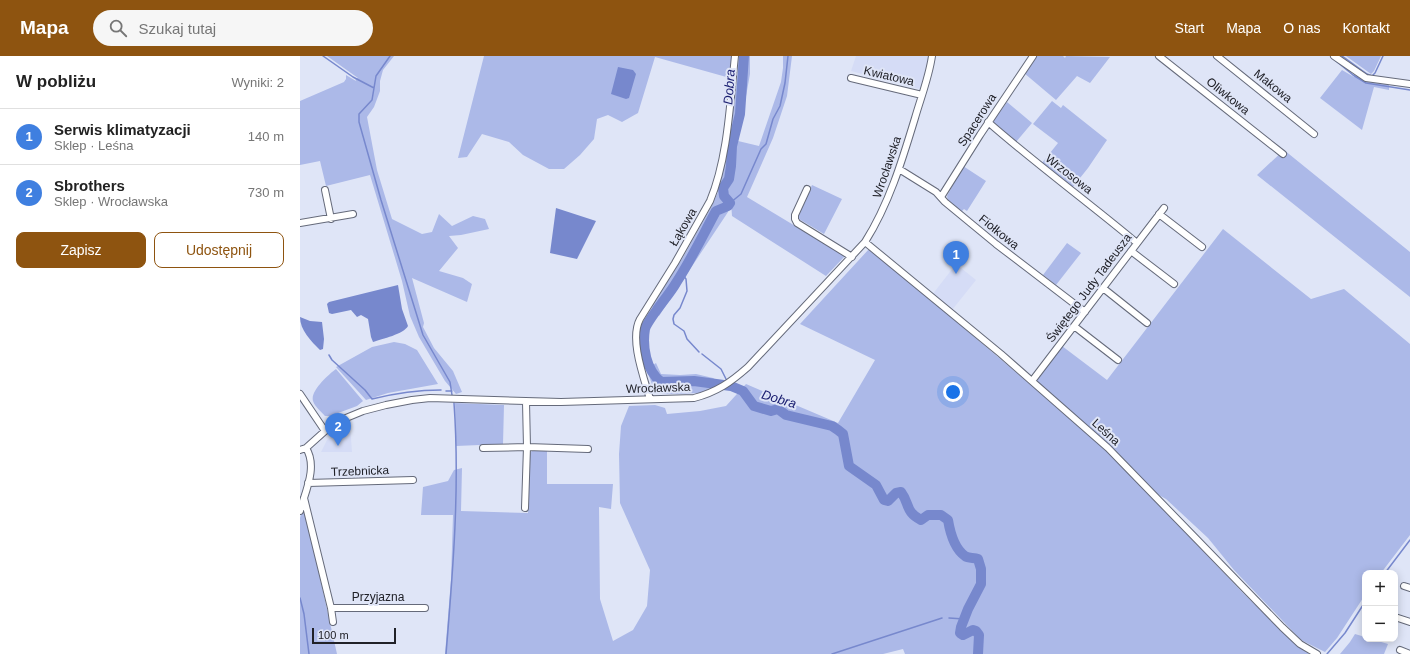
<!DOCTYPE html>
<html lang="pl">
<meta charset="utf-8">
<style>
body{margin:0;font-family:Arial,sans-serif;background:#f6f6f6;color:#222}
.controls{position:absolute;right:12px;bottom:12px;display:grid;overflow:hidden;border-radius:8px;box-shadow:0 2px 10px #0003}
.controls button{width:36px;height:36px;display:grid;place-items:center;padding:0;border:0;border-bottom:1px solid #e0e0e0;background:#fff;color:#222;font:20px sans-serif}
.scale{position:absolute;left:12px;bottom:10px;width:84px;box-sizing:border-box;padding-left:4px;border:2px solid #202128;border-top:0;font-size:11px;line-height:14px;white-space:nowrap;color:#202128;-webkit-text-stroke:3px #dfe5f7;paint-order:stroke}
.you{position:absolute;left:653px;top:336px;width:14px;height:14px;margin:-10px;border:3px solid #fff;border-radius:50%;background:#1a73e8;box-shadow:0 0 0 6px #1a73e833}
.badge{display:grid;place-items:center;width:26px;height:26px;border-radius:50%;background:#8e5410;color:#fff;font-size:13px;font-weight:700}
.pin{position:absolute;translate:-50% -33px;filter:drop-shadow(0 1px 2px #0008)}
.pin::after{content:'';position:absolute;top:21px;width:14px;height:12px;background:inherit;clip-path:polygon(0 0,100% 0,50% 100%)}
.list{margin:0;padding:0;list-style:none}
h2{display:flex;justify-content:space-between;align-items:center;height:52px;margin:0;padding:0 16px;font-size:17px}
h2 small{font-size:13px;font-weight:400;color:#767676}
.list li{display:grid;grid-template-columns:26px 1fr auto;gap:12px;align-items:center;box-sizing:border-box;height:56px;padding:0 16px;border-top:1px solid #e0e0e0}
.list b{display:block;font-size:15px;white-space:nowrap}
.list p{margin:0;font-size:13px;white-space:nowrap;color:#767676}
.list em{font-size:13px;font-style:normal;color:#767676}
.actions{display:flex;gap:8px;padding:12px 16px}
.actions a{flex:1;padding:9px 0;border:1px solid #8e5410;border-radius:8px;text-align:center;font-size:14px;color:#8e5410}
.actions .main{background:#8e5410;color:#fff}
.icon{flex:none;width:22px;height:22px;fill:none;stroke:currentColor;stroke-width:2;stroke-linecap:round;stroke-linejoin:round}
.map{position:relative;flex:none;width:1110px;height:598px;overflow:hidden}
header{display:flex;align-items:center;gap:24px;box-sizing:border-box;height:56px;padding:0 20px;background:#8e5410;color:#fff}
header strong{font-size:19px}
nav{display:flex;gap:22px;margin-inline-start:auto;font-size:14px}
.search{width:280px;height:36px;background:#f6f6f6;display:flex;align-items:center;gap:10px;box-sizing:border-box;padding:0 14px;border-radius:22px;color:#767676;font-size:15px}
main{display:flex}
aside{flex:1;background:#fff}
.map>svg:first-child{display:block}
.built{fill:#d5dcf6}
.green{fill:#acb9e8}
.water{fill:#7788cd}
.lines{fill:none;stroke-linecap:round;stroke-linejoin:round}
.stream{stroke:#7788cd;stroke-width:1.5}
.river{stroke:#7788cd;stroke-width:10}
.minor-casing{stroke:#656a7a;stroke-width:8}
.minor{stroke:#fff;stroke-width:6}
.labels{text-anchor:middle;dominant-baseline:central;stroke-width:4;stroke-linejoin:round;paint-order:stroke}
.street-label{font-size:12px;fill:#202128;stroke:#dfe5f7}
.water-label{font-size:13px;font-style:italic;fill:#1c2072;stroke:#dfe5f7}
</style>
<header>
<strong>Mapa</strong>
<div class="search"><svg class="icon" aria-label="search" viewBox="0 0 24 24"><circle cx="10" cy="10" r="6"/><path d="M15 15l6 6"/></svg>Szukaj tutaj</div>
<nav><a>Start</a><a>Mapa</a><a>O nas</a><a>Kontakt</a></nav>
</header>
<main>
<aside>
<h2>W pobliżu<small>Wyniki: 2</small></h2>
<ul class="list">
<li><span class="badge" style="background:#3f7fe0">1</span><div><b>Serwis klimatyzacji</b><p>Sklep · Leśna</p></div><em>140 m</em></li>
<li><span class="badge" style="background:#3f7fe0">2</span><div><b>Sbrothers</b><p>Sklep · Wrocławska</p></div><em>730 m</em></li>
</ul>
<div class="actions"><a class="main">Zapisz</a><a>Udostępnij</a></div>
</aside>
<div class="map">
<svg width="1110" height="598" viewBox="0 0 1110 598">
<rect width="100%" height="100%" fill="#dfe5f7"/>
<!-- built -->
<path class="built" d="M556,0H629L620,33L551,15Z
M656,208L676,224L652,254L632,239Z
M50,368L52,396H21L27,384Z"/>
<!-- green -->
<path class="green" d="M27,0H94L83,14L80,25V35L74,51L67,61L77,114L92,163L122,178L132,176L139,158L152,170L173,160L185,163L189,173L161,179L149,180L158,192L139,215L163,222L172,228L167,246L112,222L124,267L123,271L134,292L153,315L162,336L156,338L145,325L119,281L110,260L102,225L70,119L26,130L20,105L0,109V45L44,26L46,23V19L56,25L55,22H58Z
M184,0H432L430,22L355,1L338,57L322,66L308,59L297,63L294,83L280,99L264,113H249L223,99L209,86L182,78L167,101L158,102Z
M439,0H450V18L438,85L459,90L481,26L483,12V0H492L487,40L473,82L447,141L545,200L526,220L432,160L431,146L428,156L359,260L352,250L382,203L410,153L418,136L429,84L437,23Z
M736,0H763L765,2L766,0L810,1L790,27L777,20L756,44L724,17Z
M1046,0H1081L1074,15L1071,18Z
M1042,14L1054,21L1056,19L1089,26V34L1074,31L1062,74L1020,42Z
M752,45L761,52L763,49L807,84L788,112L772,132L742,107L758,87L733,68Z
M707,46L732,67L716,86L705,78L694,67V64Z
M984,94L1110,196V241L957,119Z
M663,110L686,125L667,155L664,153L661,156L648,145L647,140Z
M512,129L542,143L524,178L499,163L498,159Z
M923,173L1011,243L1044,233L1110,288V479L1081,517H1065V539L1037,582L1025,596L1001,584L934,514L908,482L866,443L855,437L737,326L736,323L762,290L807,324Z
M767,187L781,197L756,229L743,219Z
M569,193L617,232L792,381L812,400L943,537L992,585L1009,598H605L603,593L583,598H145L151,523L153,459H121L123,431L148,425L154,414L162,412L161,455L228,457L229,398L232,395L247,393V428H313L311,453L299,451L300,543L313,585L333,574L347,550L350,514L320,447L319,398L321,370L329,350L355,349L365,352L367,358L400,355L426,350L446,328L538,367L575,304L500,268Z
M94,286L105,288L117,294L138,328L88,337L66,344L36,311L72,291Z
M356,307L361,318L380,319L396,318L413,322L421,327L402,337L364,338L354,334L349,320L347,313Z
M36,313L63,345L57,350L30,360H25C21,355 15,351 13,345C10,335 29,318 36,313Z
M155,347L204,349L203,388L156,390Z
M2,455L6,459L37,598H0V462Z
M1055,578L1065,581V583H1071L1088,588L1084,598H1040L1050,586Z"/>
<!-- water -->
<path class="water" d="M318,11L333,14L336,18L329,42L326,43L311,38Z
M256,152L296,165L277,203L250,197Z
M98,229L102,253L108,270C104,278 82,283 73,286L71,281L68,263L61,259L57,261L51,254L32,258L29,257L27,248L29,246Z
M0,261L10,265L22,266L24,283L23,293L20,294C11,285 0,274 0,261Z"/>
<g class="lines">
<!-- stream -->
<path class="stream" d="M23,0L53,21L74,32
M90,0L76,20L72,44L59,58V66L81,144L123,279L150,326L152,339
M1042,0L1067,18L1072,20L1075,17L1083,0
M1036,5L1053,19L1066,27L1110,34
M430,147L441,138L461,93L466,88L473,63L480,50L485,27L488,0
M382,218L386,223L387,235L380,252L374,259L373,263L374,268L384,275L387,283L399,296
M402,298L421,313L427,325
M29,299L32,304L65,334L72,343C96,337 116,334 141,334
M146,335H152
M1085,517L1110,484
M681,521H685
M0,542L4,558L9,598
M649,562L664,563
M146,598C153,514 160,431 154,347
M532,598L642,562
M1027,598L1045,577L1065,546"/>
<!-- river -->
<path class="river" d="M444,0L440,58L432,90L431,110L429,123L423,132L424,140L430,147L428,150L416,155C403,179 391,204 376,227C370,238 348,263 345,273C342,291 346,314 361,326L394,325L431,330L443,335L454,350L471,355L478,353L486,359L532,370L538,374L543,378L549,410L576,429L584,444L588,445L596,437L601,436C610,448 605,456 621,464L628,459H641L648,464C650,476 655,493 665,500C669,503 674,501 678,503L681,513V528L668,553L661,571L660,577L663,579L673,574L676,575L679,579L678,598"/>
<!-- minor casing -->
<g class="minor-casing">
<path id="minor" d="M859,0L983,98
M917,0L1014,78
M1034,0L1066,22L1110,28
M551,22L622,39
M688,66C736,108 788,146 837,187
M599,113L636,136L645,146L696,188L785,256
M507,133L495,159V163L497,167L552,201
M25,134L31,163
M641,141L680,79L733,0
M859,158L902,191
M0,167L53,158
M565,186L701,298L808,392L982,571L1000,588L1017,598
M831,195L874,228
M803,232L847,267
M774,270L818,304
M732,325L864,152
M0,338L25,375
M350,343C344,322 329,283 340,263L375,207L410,145C428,102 430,46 435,0
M183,392L227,391L226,346
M0,394L6,392L25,375L46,362L63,355L86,349L112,344L130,342L261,346L394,342C417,336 431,326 448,311L565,186C589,148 602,105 615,62C621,41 629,21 632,0
M8,427L113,424
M4,442L31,552L33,566
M225,452L227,391L288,393
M0,455C5,436 18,411 6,392
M1104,530L1110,532
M31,552H125
M1095,561L1110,566
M1100,594L1110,598"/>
</g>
<!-- minor -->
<use href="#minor" class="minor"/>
</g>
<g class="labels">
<!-- street labels -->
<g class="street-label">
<text transform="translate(589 20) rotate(13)">Kwiatowa</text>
<text transform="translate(973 30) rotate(39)">Makowa</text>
<text transform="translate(928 40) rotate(39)">Oliwkowa</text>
<text transform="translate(677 64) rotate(-57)">Spacerowa</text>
<text transform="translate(587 111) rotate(-71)">Wrocławska</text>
<text transform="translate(769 118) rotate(38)">Wrzosowa</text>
<text transform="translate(383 171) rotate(-60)">Łąkowa</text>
<text transform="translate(699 176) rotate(39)">Fiołkowa</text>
<text transform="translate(789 232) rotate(-53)">Świętego Judy Tadeusza</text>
<text transform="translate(358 332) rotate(-2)">Wrocławska</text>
<text transform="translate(806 376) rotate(42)">Leśna</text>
<text transform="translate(60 415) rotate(-2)">Trzebnicka</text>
<text x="78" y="541">Przyjazna</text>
</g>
<!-- water labels -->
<g class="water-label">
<text transform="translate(429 31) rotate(-86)">Dobra</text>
<text transform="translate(479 343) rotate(17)">Dobra</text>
</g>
</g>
</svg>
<div class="controls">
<button>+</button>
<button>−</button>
</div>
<div class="scale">100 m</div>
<div class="you"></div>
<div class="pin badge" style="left:656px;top:218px;background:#3f7fe0">1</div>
<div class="pin badge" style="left:38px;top:390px;background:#3f7fe0">2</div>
</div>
</main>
